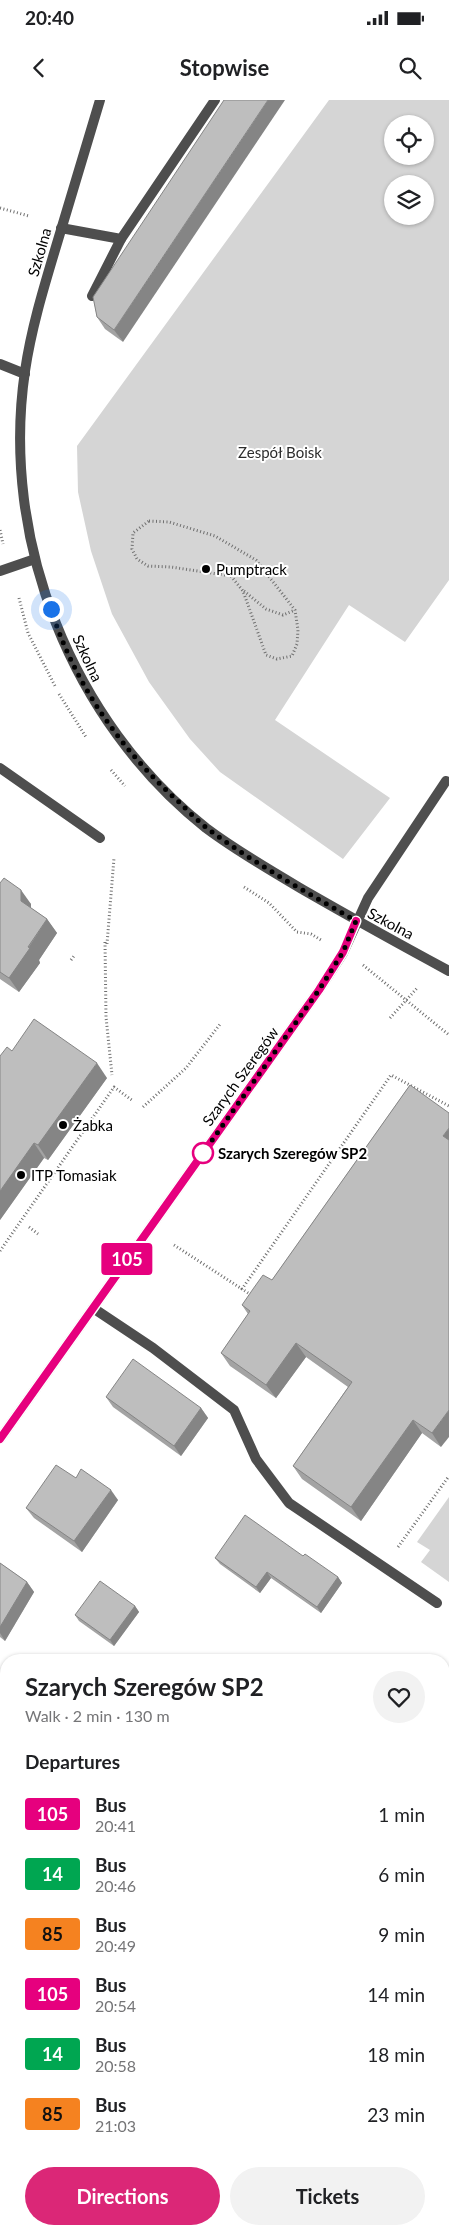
<!DOCTYPE html>
<meta charset="utf-8">
<style>
body{margin:0;font-family:Lato,sans-serif;background:#f2f2f2;color:#202124;height:100vh;display:flex;flex-direction:column;font-size:19px;white-space:nowrap}
*{box-sizing:border-box;margin:0}
p{font-size:16px;color:#757577}
.icon{flex:none;width:28px;height:28px;fill:none;stroke:currentColor;stroke-width:2;stroke-linecap:round;stroke-linejoin:round}
.map{position:relative;flex:1;overflow:hidden}
.drawer{position:absolute;left:0px;top:1554px;width:450px;height:581px;display:flex;flex-direction:column;background:#fff;border-radius:20px 20px 0 0;box-shadow:0 1px 4px #0004}
.drawer>*{flex:none}
.badge{padding:0 10px;border-radius:4px;font-size:18px;line-height:32px}
.controls{position:absolute;left:384px;top:15px;display:grid;gap:10px}
.controls a{display:grid;place-items:center;width:50px;height:50px;border-radius:50%;background:#fff;box-shadow:0 1px 4px #0004;font-size:25px}
.you{position:absolute;width:25px;height:25px;margin:-12px;border:4px solid #fff;border-radius:50%;background:#1a73e8;box-shadow:0 0 0 8px #1a73e833}
.map>.badge{position:absolute;translate:-50% -50%;box-shadow:0 0 0 2px #fff}
h2{padding:0 25px;font-size:19px;line-height:45px}
.round{display:grid;place-items:center;flex:none;width:52px;height:52px;border-radius:26px;background:#f2f2f2}
.head{display:flex;align-items:center;justify-content:space-between;height:85px;padding:0 25px}
h1{font-size:24px;font-weight:700;line-height:38px}
.action{display:flex;gap:10px;margin-top:auto;padding:10px 25px}
.action a{flex:1;height:58px;border-radius:30px;background:#db2777;color:#fff;font-size:20px;font-weight:700;line-height:58px;text-align:center}
.action a+a{background:#f2f2f2;color:#202124}
ul{padding:0;list-style:none}
li{display:flex;align-items:center;gap:15px;height:60px;padding:0 25px}
li div{flex:1}
li b{display:block;font-size:19px}
li em{font-style:normal}
li .badge{min-width:55px;font-weight:700;text-align:center}
.status{display:flex;justify-content:space-between;align-items:center;height:35px;padding:0 25px;background:#fff;direction:ltr}
.status svg{height:14px;fill:currentColor}
header{display:flex;justify-content:space-between;align-items:center;height:65px;padding:0 25px;background:#fff;font-size:22px;font-weight:700}
.map>svg:first-child{display:block}
.green{fill:#d5d5d5;fill-rule:evenodd}
.lines{fill:none;stroke-linecap:round;stroke-linejoin:round}
.path{stroke:#707070;stroke-width:3;stroke-dasharray:1 2.5;stroke-linecap:butt}
.service{stroke:#4e4e4e;stroke-width:10}
.minor{stroke:#4e4e4e;stroke-width:10}
.tertiary{stroke:#4e4e4e;stroke-width:10}
.wall{fill:#a3a3a3}
.shaded-wall{fill:#858585}
.building{fill:#bebebe;stroke:#858585}
.line-casing{stroke:#fff;stroke-width:11}
.line{stroke:#e6007e;stroke-width:8}
.walk{stroke:#000;stroke-width:5;stroke-dasharray:0 9}
.poi-dot{fill:#000;stroke:#fff;stroke-width:2}
.stop-dot{fill:#fff;stroke:#e6007e;stroke-width:2.5}
.labels{text-anchor:middle;dominant-baseline:central;stroke-width:4;stroke-linejoin:round;paint-order:stroke}
.street-label{font-size:15px;fill:#000;stroke:#fff}
.park-label{font-size:15px;fill:#2c2c2c;stroke:#fff}
.poi-label{font-size:15px;fill:#000;stroke:#fff;text-anchor:start}
.stop-label{font-size:15px;font-weight:bold;fill:#000;stroke:#fff;text-anchor:start}
</style>
<div class="status"><b>20:40</b><svg viewBox="0 0 49 12"><path d="M0 12V9h3v3zM5 12V6h3v6zM10 12V3h3v9zM15 12V0h3v12zM26 1h20v11H26zM47 4h2v5h-2z"/></svg></div>
<header><svg class="icon" aria-label="back" viewBox="0 0 24 24"><path d="M15 5l-7 7 7 7"/></svg>Stopwise<svg class="icon" aria-label="search" viewBox="0 0 24 24"><circle cx="10" cy="10" r="6"/><path d="M15 15l6 6"/></svg></header>
<div class="map">
<svg width="449" height="2134" viewBox="0 0 449 2134">
<rect width="100%" height="100%" fill="#fff"/>
<!-- green -->
<g class="green">
<path d="M329 0H449V480L405 542 349 505 275 620 390 698 343 759 220 672 190 639 149 582 112 514 91 451 78 392 77 346ZM392 24H425V56H392ZM392 84H425V116H392Z"/>
<path d="M449 1397V1482L421 1462 430 1450 417 1442Z"/>
</g>
<g class="lines">
<!-- path -->
<g class="path">
<path d="M0 108 29 116"/>
<path d="M149 421 169 422 215 436 256 460 295 510 298 530 297 544 292 556 277 559 266 555 243 491 231 476 171 467 148 466 137 459 132 449 133 433Z"/>
<path d="M0 430 3 444"/>
<path d="M244 491 266 509 283 515 295 510"/>
<path d="M19 498 28 533 56 588"/>
<path d="M59 594 86 637"/>
<path d="M111 670 125 686"/>
<path d="M244 787 269 803 297 832 311 834 321 840"/>
<path d="M105 842 106 917 112 975"/>
<path d="M107 844 114 758"/>
<path d="M71 860 74 856"/>
<path d="M363 865 449 935"/>
<path d="M390 918 418 887"/>
<path d="M143 1007 186 968 221 923"/>
<path d="M29 1127 38 1134"/>
<path d="M174 1145 242 1189"/>
<path d="M0 1151 114 987 133 1001"/>
<path d="M251 1195 242 1189 391 975 449 1006"/>
<path d="M398 1447 449 1376"/>
<path d="M432 2129 448 2134"/>
<path d="M202 2134 204 2129"/>
</g>
<!-- service -->
<g class="service">
<path d="M61 128 121 139 215 0"/>
<path d="M92 196 121 139"/>
<path d="M0 264 25 274"/>
<path d="M0 471 35 459"/>
<path d="M0 668 100 738"/>
<path d="M93 1208 153 1248 234 1310 256 1359 289 1403 437 1503"/>
<path d="M261 1560H275"/>
<path d="M0 1600 6 1604"/>
<path d="M444 1648 449 1651"/>
<path d="M0 1881 6 1869"/>
<path d="M444 1907 449 1909"/>
</g>
<!-- minor -->
<path class="minor" d="M0 1339 319 890 343 853 368 798 446 681"/>
<!-- tertiary -->
<g class="tertiary">
<path d="M100 0C85 50 70 100 55 150 43 190 31 230 25 271 0 440 72 622 206 728 238 752 273 772 307 792 354 819 401 845 449 871"/>
<path d="M0 2122 6 2124"/>
<path d="M17 2129 29 2134"/>
</g>
</g>
<!-- wall -->
<g class="wall">
<path d="M93 197 123 242 105 229 97 217Z"/>
<path d="M0 783 31 804V808L47 819 57 833 39 860 40 863 19 892 0 879Z"/>
<path d="M12 951 107 978 48 1060 44 1058 0 1120Z"/>
<path d="M410 985 441 1347 422 1333 361 1421 302 1379 293 1366 348 1287 306 1257 276 1298 230 1266 221 1253 248 1214 242 1205 272 1180Z"/>
<path d="M106 1297 201 1308 208 1318 181 1356 113 1307Z"/>
<path d="M76 1378 118 1400 82 1452 34 1418 26 1408Z"/>
<path d="M303 1456 338 1477 342 1483 321 1513 271 1478 260 1493 220 1464 215 1458Z"/>
<path d="M0 1463 27 1482 34 1492 5 1541 0 1537Z"/>
<path d="M135 1506 139 1512 114 1546 79 1521 75 1515Z"/>
<path d="M444 1689 449 1693V1757L444 1753Z"/>
<path d="M6 1959V2049L0 2047V1970Z"/>
<path d="M444 2007 449 2009V2055L444 2053Z"/>
<path d="M219 2129H427L430 2134H235Z"/>
</g>
<!-- shaded-wall -->
<g class="shaded-wall">
<path d="M268 0H285L123 242 114 230Z"/>
<path d="M21 790 31 804V815L21 801Z"/>
<path d="M47 819 57 833 39 860 40 863 19 892 9 878Z"/>
<path d="M97 963 107 978 48 1060 38 1045Z"/>
<path d="M449 1028V1044L443 1036Z"/>
<path d="M34 1043 44 1058 0 1120V1091Z"/>
<path d="M296 1243 306 1257 276 1298 266 1285Z"/>
<path d="M201 1308 208 1318 181 1356 174 1346Z"/>
<path d="M449 1310V1337L441 1347 432 1333Z"/>
<path d="M413 1320 422 1333 361 1421 351 1407Z"/>
<path d="M111 1390 118 1400 82 1452 74 1441Z"/>
<path d="M267 1472 271 1478 260 1493 256 1487Z"/>
<path d="M338 1477 342 1483 321 1513 317 1507Z"/>
<path d="M27 1482 34 1492 5 1541 0 1533V1527Z"/>
<path d="M135 1506 139 1512 114 1546 110 1540Z"/>
<path d="M6 1802V1815L0 1825V1812Z"/>
<path d="M425 2129H427L430 2134H423Z"/>
</g>
<!-- building -->
<g class="building">
<path d="M224 0H268L114 230 97 217 93 197Z"/>
<path d="M4 778 21 790V801L47 819 28 847 30 848 9 878 0 872V783Z"/>
<path d="M34 919 97 963 38 1045 34 1043 0 1091V956L7 947 12 951Z"/>
<path d="M410 985 449 1013V1028L443 1036 449 1040V1310L432 1333 413 1320 351 1407 293 1366 352 1282 296 1243 266 1285 221 1253 250 1211 242 1205 253 1189 263 1175 272 1180Z"/>
<path d="M133 1259 201 1308 174 1346 106 1297Z"/>
<path d="M56 1365 76 1378 81 1369 111 1390 74 1441 26 1408Z"/>
<path d="M245 1415 303 1456 305 1454 338 1477 317 1507 267 1472 256 1487 215 1458Z"/>
<path d="M0 1463 27 1482 0 1527Z"/>
<path d="M100 1481 135 1506 110 1540 75 1515Z"/>
<path d="M444 1689 449 1693V1749L444 1746Z"/>
<path d="M6 1736V1802L0 1812V1746Z"/>
<path d="M5 1958 6 1959V2039L0 2036V1970Z"/>
<path d="M444 2007 449 2009V2045L444 2043Z"/>
<path d="M242 2129H425L423 2134H258Z"/>
</g>
<g class="lines">
<!-- line casing -->
<g class="line-casing">
<path id="line" d="M0 1339 319 890 343 852 356 821"/>
</g>
<!-- line -->
<use href="#line" class="line"/>
<!-- walk -->
<path class="walk" d="M51 509C74 584 122 651 180 703 189 712 198 721 208 729 255 764 306 792 356 821L343 852 319 890 203 1053"/>
</g>
<!-- markers -->
<g class="poi-dot">
<circle cx="206" cy="469" r="5"/>
<circle cx="63" cy="1025" r="5"/>
<circle cx="21" cy="1075" r="5"/>
</g>
<circle class="stop-dot" cx="203" cy="1053" r="10"/>
<g class="labels">
<!-- street labels -->
<g class="street-label">
<text transform="translate(39 152) rotate(-74)">Szkolna</text>
<text transform="translate(88 558) rotate(65)">Szkolna</text>
<text transform="translate(391 823) rotate(28)">Szkolna</text>
<text transform="translate(240 976) rotate(-54)">Szarych Szeregów</text>
</g>
<!-- park labels -->
<g class="park-label">
<text x="280" y="352">Zespół Boisk</text>
</g>
<!-- poi labels -->
<g class="poi-label">
<text x="216" y="469">Pumptrack</text>
<text x="73" y="1025">Żabka</text>
<text x="31" y="1075">ITP Tomasiak</text>
</g>
<!-- stop labels -->
<g class="stop-label">
<text x="218" y="1053">Szarych Szeregów SP2</text>
</g>
</g>
</svg>
<div class="controls">
<a><svg class="icon" aria-label="locate" viewBox="0 0 24 24"><circle cx="12" cy="12" r="6"/><path d="M12 2v4M12 18v4M2 12h4M18 12h4"/></svg></a>
<a><svg class="icon" aria-label="layers" viewBox="0 0 24 24"><path d="M12 4l9 5-9 5-9-5zM3 14l9 5 9-5"/></svg></a>
</div>
<div class="you" style="left:51px;top:509px"></div>
<b class="badge" style="left:127px;top:1159px;background:#e6007e;color:#fff">105</b>
<section class="drawer">
<div class="head"><div><h1>Szarych Szeregów SP2</h1><p>Walk · 2 min · 130 m</p></div><a class="round"><svg class="icon" aria-label="heart" viewBox="0 0 24 24"><path d="M12 20l-8-8c-3-5 5-10 8-4 3-6 11-1 8 4z"/></svg></a></div>
<h2>Departures</h2>
<ul>
<li><span class="badge" style="background:#e6007e;color:#fff">105</span><div><b>Bus</b><p>20:41</p></div><em>1 min</em></li>
<li><span class="badge" style="background:#00a651;color:#fff">14</span><div><b>Bus</b><p>20:46</p></div><em>6 min</em></li>
<li><span class="badge" style="background:#f58220;color:#111">85</span><div><b>Bus</b><p>20:49</p></div><em>9 min</em></li>
<li><span class="badge" style="background:#e6007e;color:#fff">105</span><div><b>Bus</b><p>20:54</p></div><em>14 min</em></li>
<li><span class="badge" style="background:#00a651;color:#fff">14</span><div><b>Bus</b><p>20:58</p></div><em>18 min</em></li>
<li><span class="badge" style="background:#f58220;color:#111">85</span><div><b>Bus</b><p>21:03</p></div><em>23 min</em></li>
</ul>
<div class="action"><a>Directions</a><a>Tickets</a></div>
</section>
</div>
